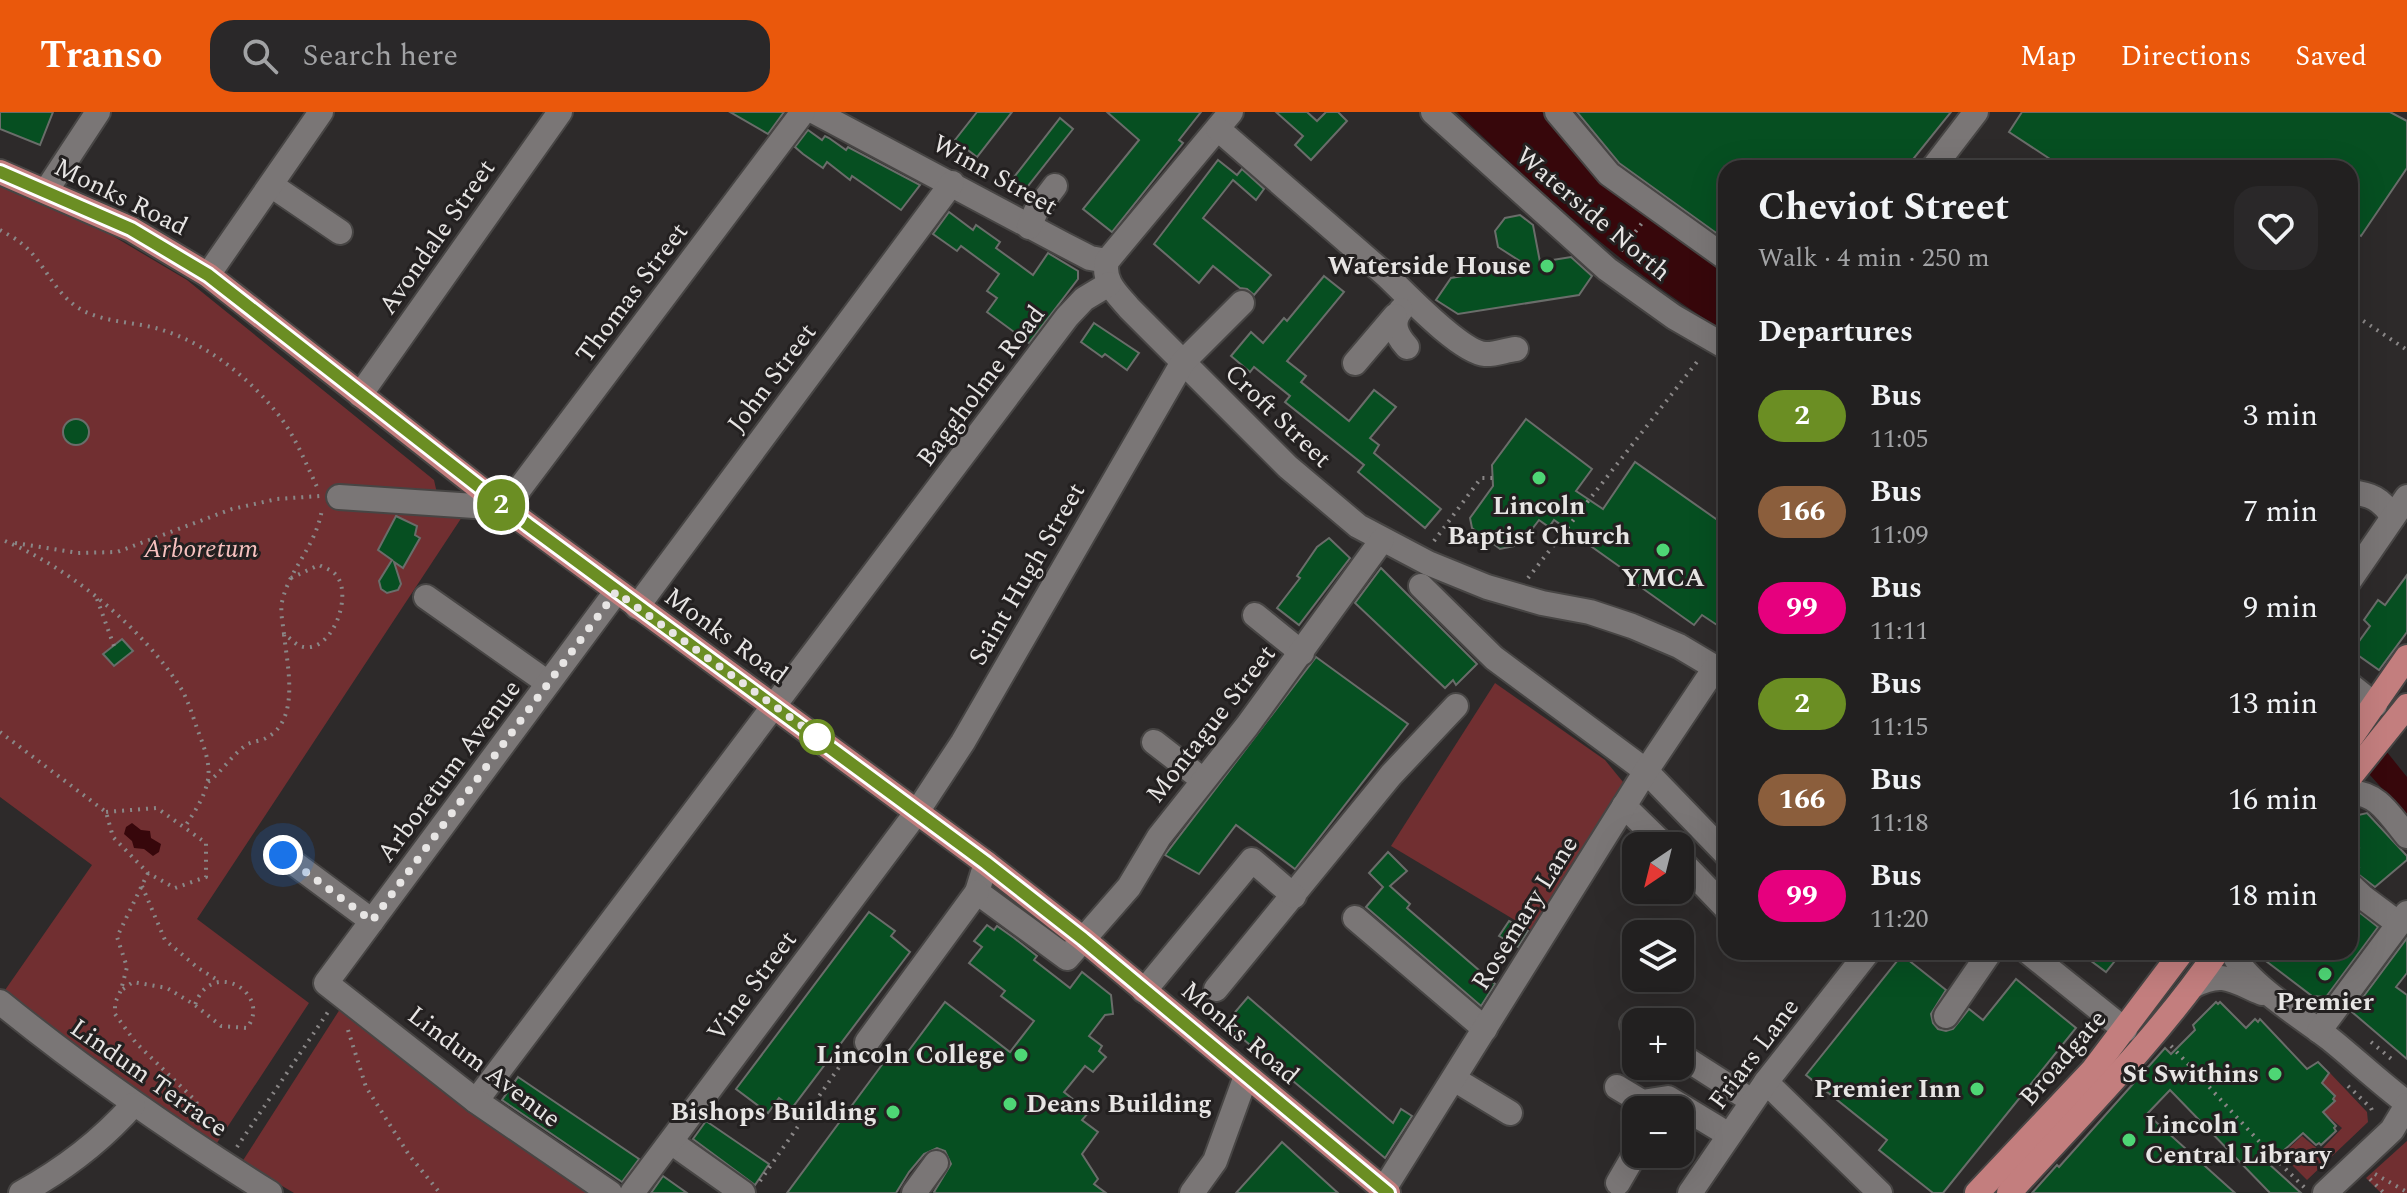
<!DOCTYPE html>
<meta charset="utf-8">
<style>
body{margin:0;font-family:Spectral,serif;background:#2a2829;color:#f1f3f6;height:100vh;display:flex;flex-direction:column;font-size:30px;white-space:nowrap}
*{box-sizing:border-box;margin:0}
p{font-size:26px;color:#a2a3a5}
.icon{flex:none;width:44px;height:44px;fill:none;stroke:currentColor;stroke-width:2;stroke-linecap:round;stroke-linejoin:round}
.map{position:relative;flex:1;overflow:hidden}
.details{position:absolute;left:1718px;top:48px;width:640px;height:800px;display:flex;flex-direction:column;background:#222020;border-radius:24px;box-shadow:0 8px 32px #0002,0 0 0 2px #3f3e3e}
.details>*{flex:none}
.badge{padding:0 16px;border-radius:26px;font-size:28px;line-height:52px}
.needle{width:52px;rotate:215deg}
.fabs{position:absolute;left:1622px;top:720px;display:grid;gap:16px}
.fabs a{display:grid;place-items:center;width:72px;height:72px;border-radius:16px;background:#222020;box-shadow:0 8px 32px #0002,0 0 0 2px #3f3e3e;font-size:40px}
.you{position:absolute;width:40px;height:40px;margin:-20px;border:6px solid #fff;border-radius:50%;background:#1a73e8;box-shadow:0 0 0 12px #1a73e833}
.map>.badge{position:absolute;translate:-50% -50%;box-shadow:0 0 0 4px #fff}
h2{padding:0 40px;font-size:30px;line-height:72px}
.round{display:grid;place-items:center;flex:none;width:84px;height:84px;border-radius:24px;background:#2a2829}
.overview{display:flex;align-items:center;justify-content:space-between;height:136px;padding:0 40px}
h1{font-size:38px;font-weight:700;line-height:60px}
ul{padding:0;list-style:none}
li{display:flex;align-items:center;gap:24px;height:96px;padding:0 40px}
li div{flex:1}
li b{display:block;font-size:30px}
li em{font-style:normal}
li .badge{min-width:88px;font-weight:700;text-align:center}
header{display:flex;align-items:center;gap:48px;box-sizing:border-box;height:112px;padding:0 40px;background:#ea580c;color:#fff}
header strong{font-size:38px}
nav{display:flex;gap:44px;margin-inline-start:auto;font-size:28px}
.search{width:560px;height:72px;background:#2a2829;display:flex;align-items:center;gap:20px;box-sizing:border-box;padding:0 28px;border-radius:24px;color:#a2a3a5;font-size:30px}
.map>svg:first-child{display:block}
.green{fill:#712f31}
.water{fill:#37070b}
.building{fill:#064f21;stroke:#6a6d6a;stroke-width:2}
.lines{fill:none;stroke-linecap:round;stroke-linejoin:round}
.minor-casing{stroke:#474544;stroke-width:28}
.major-casing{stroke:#474544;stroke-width:28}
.path{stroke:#8a8787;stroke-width:4;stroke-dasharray:2 6;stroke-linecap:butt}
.minor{stroke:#7a7676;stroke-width:24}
.major{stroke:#c37e7e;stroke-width:24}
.line-casing{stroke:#fff;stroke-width:18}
.line{stroke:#6b8e23;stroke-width:12}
.walk{stroke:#e7e5e4;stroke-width:8;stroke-dasharray:0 14.4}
.poi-dot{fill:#4ed675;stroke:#232020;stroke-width:3}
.stop-dot{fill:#fff;stroke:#6b8e23;stroke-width:4}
.labels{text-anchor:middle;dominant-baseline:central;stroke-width:6;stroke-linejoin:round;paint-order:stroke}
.street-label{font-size:26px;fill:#e7e5e4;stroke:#232020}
.poi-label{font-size:26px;font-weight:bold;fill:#e7e5e4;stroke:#232020;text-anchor:end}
.park-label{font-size:26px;font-style:italic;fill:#f7c1bf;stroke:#232020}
</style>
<header>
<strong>Transo</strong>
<div class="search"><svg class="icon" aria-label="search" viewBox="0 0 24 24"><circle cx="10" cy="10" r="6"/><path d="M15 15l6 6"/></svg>Search here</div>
<nav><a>Map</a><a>Directions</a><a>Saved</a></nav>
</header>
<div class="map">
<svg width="2407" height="1081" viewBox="0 0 2407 1081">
<rect width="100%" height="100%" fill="#2d2a2a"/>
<!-- green -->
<g class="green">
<path d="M0 66 91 111 187 168 434 368 441 399 462 405 197 807 309 891 213 1037 3 881 92 753 0 685Z"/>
<path d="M1495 571 1605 648 1623 670 1621 683 1533 819 1391 734Z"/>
<path d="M342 894 603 1081H294L242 1050Z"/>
<path d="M2330 961 2367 1000 2368 1010 2307 1068 2264 1025 2270 1019 2288 1037 2302 1024 2320 1039 2342 1016 2321 998 2335 985 2330 984 2321 970Z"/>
<path d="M2407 1029V1081H2381L2366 1066Z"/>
</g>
<!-- water -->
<g class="water">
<path d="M1457 0H1542L1588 54 1726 154V220C1626 159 1541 81 1457 0Z"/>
<path d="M2350 594 2407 665V704L2350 641Z"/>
<path d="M132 711 141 718 150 719 151 726 161 732 159 740 153 744 144 737 134 736 132 729 124 722 126 715Z"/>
</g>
<!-- building -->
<g class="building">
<path d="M0 0H53L40 33 0 17Z"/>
<path d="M730 0H784L768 22Z"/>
<path d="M977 0H1012L977 45 955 28Z"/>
<path d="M1107 0H1201L1179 28 1183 31 1112 120 1083 97 1139 28Z"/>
<path d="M1276 0H1307L1317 9 1326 0H1338L1347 9 1311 48 1295 33 1303 24Z"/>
<path d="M1577 0H1951L1906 56H1726V128L1619 51Z"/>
<path d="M2022 0H2390L2407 9V56L2361 124 2350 117V56H2044L2050 47 2009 20Z"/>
<path d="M1060 6 1073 17 1024 79 1011 69Z"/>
<path d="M808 18 822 28 825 24 829 26 846 38 848 35 920 73 901 98 852 64 850 68 827 50 823 56 803 42 795 35Z"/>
<path d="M1218 48 1237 63 1242 57 1264 77 1256 88 1233 68 1203 106 1271 163 1254 183 1247 177 1240 176 1213 154 1199 171 1154 132Z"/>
<path d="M949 100 973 118 976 113 1000 130 996 136 1033 163 1048 141 1078 159V167L1029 231 987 200 997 186 987 179 999 162 961 134 957 139 933 122Z"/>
<path d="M1520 103 1533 113 1540 150 1571 145 1592 164 1579 183 1458 202 1436 188 1451 166 1526 153 1498 135 1495 119 1505 106Z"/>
<path d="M1324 164 1344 180 1287 249 1306 264 1301 270 1349 309 1374 278 1396 295 1370 326 1379 333 1374 341 1441 397 1425 416 1358 360 1364 353 1285 290 1290 284 1254 255 1250 260 1231 244 1251 220 1263 231 1284 206 1287 209Z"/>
<path d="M1094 211 1139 241 1127 258 1105 242 1102 245 1081 230Z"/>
<circle cx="76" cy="320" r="13"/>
<path d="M1526 307 1592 357 1576 379 1603 397 1635 350 1726 414V519L1702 503 1694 513 1628 466 1630 462 1554 408 1549 415 1539 408 1520 433 1517 431 1514 434 1500 437 1472 416 1470 406 1493 374 1492 353Z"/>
<path d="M396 404 417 414 415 423 420 426 403 456 394 450 401 472 398 478 387 481 381 477 379 469 392 448 378 438Z"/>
<path d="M1329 426 1350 446 1299 513 1277 496 1300 466 1297 464 1317 435Z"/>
<path d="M1381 456 1477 552 1456 573 1453 568 1445 576 1355 491Z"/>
<path d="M2407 463V520L2379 558 2352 539 2370 514 2364 508 2378 488 2385 493Z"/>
<path d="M122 527 133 539 114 554 103 542Z"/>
<path d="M1316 545 1408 612 1295 757 1236 713 1199 762 1165 743Z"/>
<path d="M2367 701 2407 744V748L2375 775 2354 759 2359 755 2350 744 2359 736 2350 726 2356 721 2354 704Z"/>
<path d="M1388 740 1407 759 1390 774 1410 792 1407 796 1495 872 1481 894 1366 795 1383 775 1369 761Z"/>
<path d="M2350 793 2378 815 2326 885 2312 884 2254 840H2350Z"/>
<path d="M869 800 895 819 891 824 910 840 792 996 779 986 768 1001 736 977Z"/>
<path d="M1509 809 1528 819 1518 835 1499 824Z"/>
<path d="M987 813 994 818 997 814 1014 826 1037 844 1034 848 1070 876 1082 860 1111 883 1113 902 1105 903 1089 924 1102 934 1099 939 1106 945 1093 960 1085 954 1064 980 1089 1000 1082 1008 1098 1020 1082 1042 1098 1067 1094 1072 1106 1081H936L934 1080 951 1052 945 1039 937 1036 924 1042 909 1060 896 1081H787L887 946 898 953 945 890 1010 940 1034 909 1001 884 1005 879 969 851 982 835 974 829Z"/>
<path d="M2407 826V861L2396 875 2407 883V947L2352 900Z"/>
<path d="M2079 840H2122L2106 860Z"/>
<path d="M1902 843 1946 878 1931 902 1933 911 1938 917 1946 919 1953 917 1969 897 1983 908 2016 867 2076 916 1943 1081H1933L1879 1038 1887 1028 1806 963Z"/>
<path d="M1248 885 1393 1011 1401 997 1412 1004 1385 1046 1225 912Z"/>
<path d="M2216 890 2218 892 2220 890 2246 916 2255 907 2258 910 2260 907 2307 957 2318 950 2329 961 2322 971 2335 984 2333 987 2335 989 2323 1000 2336 1014 2334 1016 2336 1019 2321 1033 2319 1031 2316 1033 2303 1021 2269 1052 2301 1081H2270L2170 978 2147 1002 2235 1081H2032L2057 1053 2059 1055 2165 936 2171 942 2195 918 2193 913Z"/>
<path d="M518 965 639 1047 622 1070 502 988Z"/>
<path d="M706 1009 769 1052 755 1073 693 1027Z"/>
<path d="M1282 1030 1338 1081H1236Z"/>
<path d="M663 1064 687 1081H651Z"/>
</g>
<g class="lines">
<!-- minor casing -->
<g class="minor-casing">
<g id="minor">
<path d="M815 0 1063 132 1090 146 1107 149"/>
<path d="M1231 0 1107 149C1102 169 1117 182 1129 196L1288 355 1358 414 1428 451 1487 475 1542 491 1590 500 1632 514 1679 534 1726 562"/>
<path d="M1433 0 1607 157 1674 205 1726 235"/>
<path d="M1557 0 1609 62 1726 146"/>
<path d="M1218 17 1387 164C1406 182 1460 240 1485 242 1494 243 1506 238 1516 237"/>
<path d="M1933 56 1976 0"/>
<path d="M271 73 340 120"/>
<path d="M46 79 98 0"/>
<path d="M1029 115 1036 99 1055 74"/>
<path d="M208 163 321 0"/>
<path d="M1401 198C1390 211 1397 224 1407 235"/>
<path d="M1355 251 1395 204"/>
<path d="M360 283 560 0"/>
<path d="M2350 380C2371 382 2381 387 2393 405"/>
<path d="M339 385 505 396 803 0"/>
<path d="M2350 468 2407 385"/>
<path d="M1421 474 1494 546 1646 659 1726 742"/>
<path d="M426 485 548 571"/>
<path d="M637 495 952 71"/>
<path d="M1255 503 1302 541"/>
<path d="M2350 573 2375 593"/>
<path d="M1154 630 1203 668"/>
<path d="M2350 681C2377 679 2391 705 2407 724"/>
<path d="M1624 694 1665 734"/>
<path d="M283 743 372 809"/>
<path d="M1680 748 1726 796"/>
<path d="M986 751 977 780 1067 846 1129 775 1159 725 1247 614 1382 428"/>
<path d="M2350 773 2364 786 2399 812"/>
<path d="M1355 806 1485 917"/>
<path d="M2028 840 2125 918"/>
<path d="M2233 840C2243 870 2305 907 2330 927 2356 948 2380 971 2407 991"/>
<path d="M2193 874C2223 858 2233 869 2262 881"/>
<path d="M1216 877 1391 663 1456 594"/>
<path d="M1144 879 1252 748 1294 784"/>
<path d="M0 890C86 960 176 1022 270 1081"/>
<path d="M1946 904 1990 840"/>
<path d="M1632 912 1636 914"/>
<path d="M2319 919 2407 801"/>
<path d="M867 930 977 780"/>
<path d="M1680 943 1752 989"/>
<path d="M1454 967 1510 1001"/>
<path d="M1766 970 1880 1081"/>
<path d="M1617 975 1642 990 1668 986 1729 1023"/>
<path d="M476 989 1067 205 1084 187 1109 172"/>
<path d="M671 1030 743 1081"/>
<path d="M1618 1071 1636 1040"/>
<path d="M1384 1077 1646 659 1715 556"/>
<path d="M21 1081C63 1058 101 1029 133 993"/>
<path d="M610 1081 476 989 326 871 616 480"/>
<path d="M632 1081 917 700 963 630 1183 250 1242 191"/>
<path d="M914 1081 936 1051"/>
<path d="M1192 1081 1215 1049 1246 964"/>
<path d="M1690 1081 1766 970 1868 840"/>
<path d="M2325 1081 2392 1018 2407 993"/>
</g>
</g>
<!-- major casing -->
<g class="major-casing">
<g id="major">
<path d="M0 60 131 117 208 163 505 396 986 751 1083 827 1388 1081"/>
<path d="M2350 627 2407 545"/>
<path d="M2350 665 2407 594"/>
<path d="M1977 1081 2093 958 2182 840"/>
<path d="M2009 1081C2080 1003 2157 927 2217 840"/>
</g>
</g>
<!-- path -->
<g class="path">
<path d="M0 118C7 122 15 126 21 131 44 149 52 178 77 195 101 211 132 209 159 217 206 231 247 264 277 301 295 323 306 352 318 377"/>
<path d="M1621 139 1642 111"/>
<path d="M2350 200 2407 238"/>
<path d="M5 429C70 456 144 517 182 578 189 591 193 605 198 619 204 635 212 654 207 672 203 688 193 702 184 716"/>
<path d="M1434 429 1481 366H1492"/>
<path d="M15 431 78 441 117 440 232 397 277 387 320 384"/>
<path d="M291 466 319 453C325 456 332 458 336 463 354 483 331 545 300 534 295 532 289 525 284 522 283 512 280 500 282 490 289 457 316 435 322 397"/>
<path d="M1528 466 1700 246"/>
<path d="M97 487 114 534"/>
<path d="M0 620 106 700 113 725 148 761 175 776 206 765V731L157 696 106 700"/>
<path d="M208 670C223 659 232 642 248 632 254 629 261 629 266 626 301 608 287 553 284 522"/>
<path d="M2350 718 2354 723"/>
<path d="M148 761 117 825 127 855 121 878 115 891V902L136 931 196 989 203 1010"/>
<path d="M142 774 165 828 198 856 219 869"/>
<path d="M123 877 133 870 167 876 195 893 221 914 247 916C273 881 211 845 195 893"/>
<path d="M348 918 366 975 409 1043 440 1081"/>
<path d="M2371 930 2395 950"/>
<path d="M2171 934C2216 981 2258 1031 2305 1076"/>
<path d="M2348 974 2371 996 2374 1003"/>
<path d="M237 1035 328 900"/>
<path d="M2375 1062 2407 1080"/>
<path d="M2370 1067 2384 1081"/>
<path d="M760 1069 849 941"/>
</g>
<!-- minor -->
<use href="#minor" class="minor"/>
<!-- major -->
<use href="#major" class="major"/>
</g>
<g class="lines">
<!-- line casing -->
<g class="line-casing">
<path id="line" d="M0 60 131 117 208 163 528 413 986 751 1083 827 1388 1081"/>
</g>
<!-- line -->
<use href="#line" class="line"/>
<!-- walk -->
<path class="walk" d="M283 743 372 809 616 480 823 629 817 625"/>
</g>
<!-- markers -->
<g class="poi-dot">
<circle cx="1547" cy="154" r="8"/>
<circle cx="1539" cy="366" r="8"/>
<circle cx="1663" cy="438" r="8"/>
<circle cx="2325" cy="862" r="8"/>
<circle cx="1021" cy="943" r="8"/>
<circle cx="2275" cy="962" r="8"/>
<circle cx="1977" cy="977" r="8"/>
<circle cx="1010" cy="992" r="8"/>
<circle cx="893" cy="1000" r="8"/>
<circle cx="2129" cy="1028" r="8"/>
</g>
<circle class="stop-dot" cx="817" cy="625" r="16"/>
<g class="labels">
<!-- street labels -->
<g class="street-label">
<text transform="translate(995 63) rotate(29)">Winn Street</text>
<text transform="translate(121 85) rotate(26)">Monks Road</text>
<text transform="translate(1593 102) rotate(40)">Waterside North</text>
<text transform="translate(437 125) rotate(-55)">Avondale Street</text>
<text transform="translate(632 181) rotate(-53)">Thomas Street</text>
<text transform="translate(772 266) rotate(-53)">John Street</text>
<text transform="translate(981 274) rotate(-53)">Baggholme Road</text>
<text transform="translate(1278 304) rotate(44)">Croft Street</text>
<text transform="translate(1027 462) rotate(-60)">Saint Hugh Street</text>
<text transform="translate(726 524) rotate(36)">Monks Road</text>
<text transform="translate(1211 612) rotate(-52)">Montague Street</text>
<text transform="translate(449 659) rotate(-53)">Arboretum Avenue</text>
<text transform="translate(1525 801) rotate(-58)">Rosemary Lane</text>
<text transform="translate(752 874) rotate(-53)">Vine Street</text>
<text transform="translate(1240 921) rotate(40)">Monks Road</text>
<text transform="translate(1754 942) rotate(-53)">Friars Lane</text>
<text transform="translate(2063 946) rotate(-49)">Broadgate</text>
<text transform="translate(484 955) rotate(37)">Lindum Avenue</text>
<text transform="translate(149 966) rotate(35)">Lindum Terrace</text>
</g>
<!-- poi labels -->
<g class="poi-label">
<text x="1531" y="154">Waterside House</text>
<text x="1539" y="394" text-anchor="middle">Lincoln<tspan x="1539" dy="30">Baptist Church</tspan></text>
<text x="1663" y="466" text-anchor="middle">YMCA</text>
<text x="2325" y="890" text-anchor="middle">Premier</text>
<text x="1005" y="943">Lincoln College</text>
<text x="2259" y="962">St Swithins</text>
<text x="1961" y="977">Premier Inn</text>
<text x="1026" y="992" text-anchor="start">Deans Building</text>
<text x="877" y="1000">Bishops Building</text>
<text x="2145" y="1013" text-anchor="start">Lincoln<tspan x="2145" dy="30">Central Library</tspan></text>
</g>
<!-- park labels -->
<g class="park-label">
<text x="201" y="437">Arboretum</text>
</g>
</g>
</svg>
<div class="fabs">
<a><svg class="needle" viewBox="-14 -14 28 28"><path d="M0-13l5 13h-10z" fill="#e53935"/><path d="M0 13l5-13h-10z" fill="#a2a3a5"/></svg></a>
<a><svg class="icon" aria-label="layers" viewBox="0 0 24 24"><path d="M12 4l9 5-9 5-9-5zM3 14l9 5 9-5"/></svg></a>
<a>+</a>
<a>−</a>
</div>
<div class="you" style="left:283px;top:743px"></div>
<b class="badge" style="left:501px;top:393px;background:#6b8e23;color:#fff">2</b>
<section class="details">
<div class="overview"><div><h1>Cheviot Street</h1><p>Walk · 4 min · 250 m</p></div><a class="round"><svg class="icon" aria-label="heart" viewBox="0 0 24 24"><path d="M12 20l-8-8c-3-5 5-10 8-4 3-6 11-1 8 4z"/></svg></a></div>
<h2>Departures</h2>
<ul>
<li><span class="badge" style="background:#6b8e23;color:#fff">2</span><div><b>Bus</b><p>11:05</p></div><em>3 min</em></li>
<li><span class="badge" style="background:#8b5e3c;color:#fff">166</span><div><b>Bus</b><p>11:09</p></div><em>7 min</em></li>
<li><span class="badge" style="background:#e6007e;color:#fff">99</span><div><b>Bus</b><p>11:11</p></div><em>9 min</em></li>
<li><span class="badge" style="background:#6b8e23;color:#fff">2</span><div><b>Bus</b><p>11:15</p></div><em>13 min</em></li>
<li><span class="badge" style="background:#8b5e3c;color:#fff">166</span><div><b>Bus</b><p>11:18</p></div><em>16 min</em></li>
<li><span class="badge" style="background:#e6007e;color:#fff">99</span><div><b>Bus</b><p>11:20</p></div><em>18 min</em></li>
</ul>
</section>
</div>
